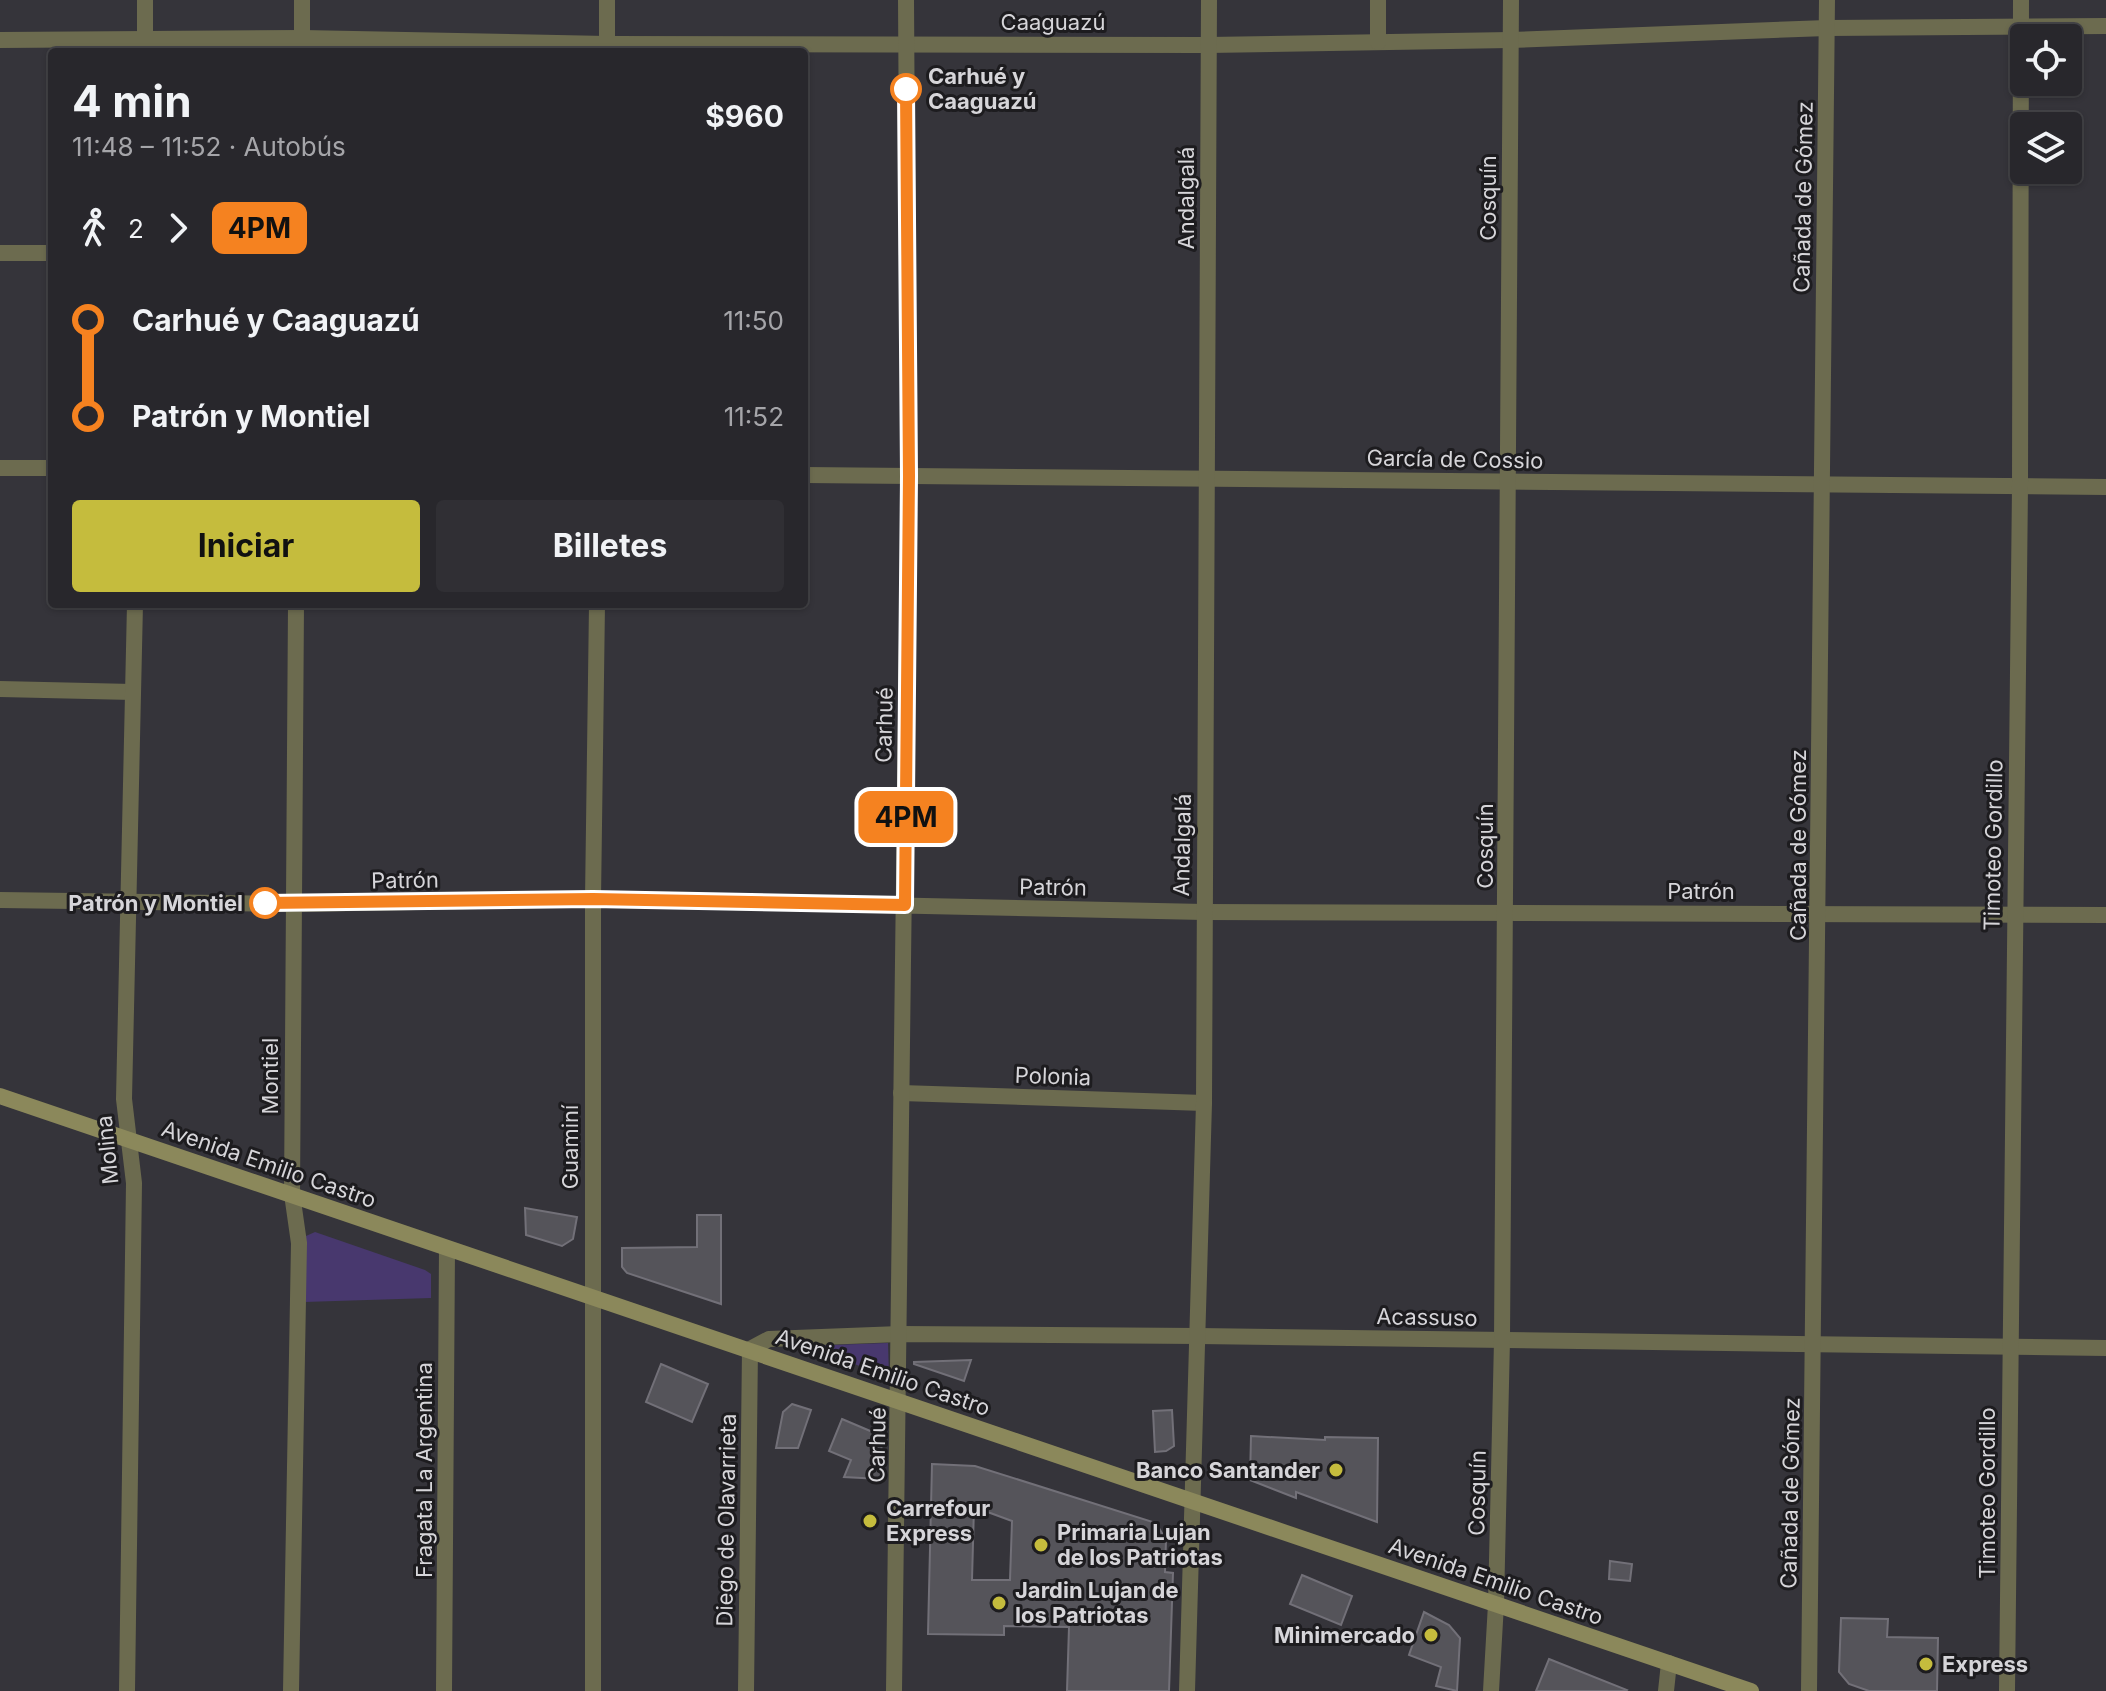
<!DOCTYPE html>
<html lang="es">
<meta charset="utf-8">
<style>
body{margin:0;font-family:Inter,sans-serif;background:#302f34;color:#f1f3f6;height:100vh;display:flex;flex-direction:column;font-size:30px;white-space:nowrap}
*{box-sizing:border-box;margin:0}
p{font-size:26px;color:#a5a5a9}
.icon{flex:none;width:44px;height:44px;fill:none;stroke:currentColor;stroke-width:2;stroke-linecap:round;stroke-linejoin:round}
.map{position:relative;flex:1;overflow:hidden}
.details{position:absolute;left:48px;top:48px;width:760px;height:560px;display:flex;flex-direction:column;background:#28272c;border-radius:8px;box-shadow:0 2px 6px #0004,0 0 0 2px #444448}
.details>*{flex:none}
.badge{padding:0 16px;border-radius:12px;font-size:28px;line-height:52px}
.buttons{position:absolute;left:2010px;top:24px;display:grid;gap:16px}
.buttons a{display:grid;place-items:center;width:72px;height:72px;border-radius:8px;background:#28272c;box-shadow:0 2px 6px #0004,0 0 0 2px #444448;font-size:40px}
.map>.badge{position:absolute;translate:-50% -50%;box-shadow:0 0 0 4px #fff}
.legs{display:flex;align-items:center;gap:12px;height:88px;padding:0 24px;font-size:26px}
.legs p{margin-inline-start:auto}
.overview{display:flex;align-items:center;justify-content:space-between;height:136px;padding:0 24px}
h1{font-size:44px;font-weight:700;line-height:60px}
.button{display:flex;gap:16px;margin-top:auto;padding:16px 24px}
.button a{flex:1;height:92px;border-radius:8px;background:#c5bc3d;color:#111;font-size:32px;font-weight:700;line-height:92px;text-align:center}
.button a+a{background:#302f34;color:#f1f3f6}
ul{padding:0 24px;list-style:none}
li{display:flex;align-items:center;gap:28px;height:96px;font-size:30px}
li i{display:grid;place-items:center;width:12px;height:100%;margin:0 10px;background:currentColor}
li i::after{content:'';width:20px;height:20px;margin:-10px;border:6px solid;border-radius:50%;background:#28272c}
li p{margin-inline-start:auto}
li:first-child i{background:linear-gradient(#0000 50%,currentColor 0)}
li:last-child i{background:linear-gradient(currentColor 50%,#0000 0)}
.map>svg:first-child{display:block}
.green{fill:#48386e}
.building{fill:#55545a;stroke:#727078;stroke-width:2;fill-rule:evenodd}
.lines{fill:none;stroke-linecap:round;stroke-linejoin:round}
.street{stroke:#6c6b4f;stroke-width:16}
.secondary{stroke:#8b885b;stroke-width:16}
.line-1-casing{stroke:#fff;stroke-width:18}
.line-1{stroke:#f58220;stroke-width:12}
.stop-1-dot{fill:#fff;stroke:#f58220;stroke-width:4}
.poi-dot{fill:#c5bc3d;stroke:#1d1c1f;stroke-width:3}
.labels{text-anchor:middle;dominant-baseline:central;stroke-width:6;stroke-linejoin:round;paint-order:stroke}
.street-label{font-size:22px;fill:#d6d5d9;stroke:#1d1c1f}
.stop-label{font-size:22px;font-weight:bold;fill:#d6d5d9;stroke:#1d1c1f;text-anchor:start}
.poi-label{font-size:22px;font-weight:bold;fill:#d6d5d9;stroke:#1d1c1f;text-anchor:start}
</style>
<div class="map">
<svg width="2106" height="1691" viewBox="0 0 2106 1691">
<rect width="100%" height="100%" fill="#35343a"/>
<!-- green -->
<g class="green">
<path d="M315 1232 425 1270 431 1274V1298L304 1302 306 1236Z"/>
<path d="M888 1343 889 1377 806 1346Z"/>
</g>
<!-- building -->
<g class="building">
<path d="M525 1208 577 1217 573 1239 562 1246 526 1235Z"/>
<path d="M697 1215H721V1304L627 1273 622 1267V1248L697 1247Z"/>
<path d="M971 1360 964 1381 914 1364V1362Z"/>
<path d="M661 1364 708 1384 692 1422 646 1402Z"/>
<path d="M792 1404 811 1410 798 1448H776L783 1412Z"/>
<path d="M1172 1410 1174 1446 1166 1451 1155 1452 1153 1411Z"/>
<path d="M842 1419 882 1436 880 1479 844 1477 851 1460 829 1451Z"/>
<path d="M1251 1436 1325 1440V1437L1378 1438 1377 1522 1296 1492V1498L1250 1480Z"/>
<path d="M932 1464 975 1466 1156 1523 1166 1540 1165 1572 1173 1573 1169 1691H1067L1069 1627 1004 1626V1635L928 1634ZM974 1507 1012 1521 1010 1580H972Z"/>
<path d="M1610 1561 1632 1564 1630 1581 1609 1579Z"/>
<path d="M1302 1575 1352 1596 1341 1625 1290 1604Z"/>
<path d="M1424 1612 1449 1625 1460 1638 1457 1691 1436 1686 1441 1667 1409 1655Z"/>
<path d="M1841 1618 1888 1619 1887 1637 1938 1638 1937 1691H1869L1849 1684 1839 1672Z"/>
<path d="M1549 1659 1627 1690 1626 1691H1536Z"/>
</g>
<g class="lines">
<!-- street -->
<g class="street">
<path d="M0 40 302 38 607 44 1208 45 1510 40 1827 28 2106 26"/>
<path d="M1378 42V0"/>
<path d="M145 52V0"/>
<path d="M302 52V0"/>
<path d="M607 52V0"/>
<path d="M0 253H52"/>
<path d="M0 468H52"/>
<path d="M804 475 2106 487"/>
<path d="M0 689 133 692"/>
<path d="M0 900 293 904 593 899 1204 912 2106 915"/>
<path d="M901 1093 1204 1103"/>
<path d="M127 1691 134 1183 124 1099 135 604"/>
<path d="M291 1691 299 1243 292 1194 296 604"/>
<path d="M444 1691 447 1249"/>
<path d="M593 1691V899L597 604"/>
<path d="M746 1691 750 1349 769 1339 900 1334 1199 1336 2106 1348"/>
<path d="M894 1691 909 476 906 0"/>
<path d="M1187 1691 1204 1103 1209 0"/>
<path d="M1491 1691 1496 1604 1502 1340 1511 0"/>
<path d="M1666 1691 1669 1663"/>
<path d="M1809 1691 1827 0"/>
<path d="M2007 1691 2020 486 2021 0"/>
</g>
<!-- secondary -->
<path class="secondary" d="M0 1096 1751 1691"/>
</g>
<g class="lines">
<!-- line-1 casing -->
<g class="line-1-casing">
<path id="line-1" d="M265 903 593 899 905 905 909 476 906 89"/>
</g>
<!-- line-1 -->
<use href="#line-1" class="line-1"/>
</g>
<!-- markers -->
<g class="stop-1-dot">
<circle cx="906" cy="89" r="14"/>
<circle cx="265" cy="903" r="14"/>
</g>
<g class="poi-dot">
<circle cx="1336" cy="1470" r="8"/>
<circle cx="870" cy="1521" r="8"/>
<circle cx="1041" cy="1545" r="8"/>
<circle cx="999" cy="1603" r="8"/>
<circle cx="1431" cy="1635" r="8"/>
<circle cx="1926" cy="1664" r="8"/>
</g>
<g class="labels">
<!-- street labels -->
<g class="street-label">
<text x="1053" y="22">Caaguazú</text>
<text transform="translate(1803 197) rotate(-89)">Cañada de Gómez</text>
<text transform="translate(1186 198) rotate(-90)">Andalgalá</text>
<text transform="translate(1488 198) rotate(-90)">Cosquín</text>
<text transform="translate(1455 459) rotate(1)">García de Cossio</text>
<text transform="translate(884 725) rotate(-89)">Carhué</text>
<text transform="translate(1182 845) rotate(-89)">Andalgalá</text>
<text transform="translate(1798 845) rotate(-90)">Cañada de Gómez</text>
<text transform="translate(1993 845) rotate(-89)">Timoteo Gordillo</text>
<text transform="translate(1485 846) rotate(-90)">Cosquín</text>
<text transform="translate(405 880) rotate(-1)">Patrón</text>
<text transform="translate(1053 887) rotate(1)">Patrón</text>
<text x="1701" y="891">Patrón</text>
<text transform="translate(270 1076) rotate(-90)">Montiel</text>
<text transform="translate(1053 1076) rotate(2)">Polonia</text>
<text transform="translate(570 1147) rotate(-90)">Guaminí</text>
<text transform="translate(107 1150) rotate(-96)">Molina</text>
<text transform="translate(269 1164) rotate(19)">Avenida Emilio Castro</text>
<text transform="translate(1427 1317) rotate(1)">Acassuso</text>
<text transform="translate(883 1372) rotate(19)">Avenida Emilio Castro</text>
<text transform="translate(877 1445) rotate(-89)">Carhué</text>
<text transform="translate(424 1470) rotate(-90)">Fragata La Argentina</text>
<text transform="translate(1477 1493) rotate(-89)">Cosquín</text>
<text transform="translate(1790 1493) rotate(-89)">Cañada de Gómez</text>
<text transform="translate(1987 1493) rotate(-90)">Timoteo Gordillo</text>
<text transform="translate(726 1520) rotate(-89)">Diego de Olavarrieta</text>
<text transform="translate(1496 1581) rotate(19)">Avenida Emilio Castro</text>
</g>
<!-- stop labels -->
<g class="stop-label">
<text x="928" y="76">Carhué y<tspan x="928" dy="25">Caaguazú</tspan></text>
<text x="243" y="903" text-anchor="end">Patrón y Montiel</text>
</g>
<!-- poi labels -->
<g class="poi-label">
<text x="1320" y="1470" text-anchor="end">Banco Santander</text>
<text x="886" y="1508">Carrefour<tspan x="886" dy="25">Express</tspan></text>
<text x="1057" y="1532">Primaria Lujan<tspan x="1057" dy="25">de los Patriotas</tspan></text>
<text x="1015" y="1590">Jardin Lujan de<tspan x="1015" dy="25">los Patriotas</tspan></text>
<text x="1415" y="1635" text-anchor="end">Minimercado</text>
<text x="1942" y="1664">Express</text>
</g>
</g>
</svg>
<div class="buttons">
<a><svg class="icon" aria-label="locate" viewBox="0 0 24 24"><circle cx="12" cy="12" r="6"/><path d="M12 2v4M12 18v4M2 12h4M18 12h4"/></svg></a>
<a><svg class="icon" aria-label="layers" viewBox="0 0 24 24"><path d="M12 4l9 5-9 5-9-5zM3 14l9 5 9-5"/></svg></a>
</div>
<b class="badge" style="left:906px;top:817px;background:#f58220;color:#111">4PM</b>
<section class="details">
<div class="overview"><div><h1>4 min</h1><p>11:48 – 11:52 · Autobús</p></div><b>$960</b></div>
<div class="legs"><svg class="icon" aria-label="walk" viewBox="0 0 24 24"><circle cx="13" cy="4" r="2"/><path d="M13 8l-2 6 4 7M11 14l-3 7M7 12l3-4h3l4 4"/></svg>2<svg class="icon" aria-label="forward" viewBox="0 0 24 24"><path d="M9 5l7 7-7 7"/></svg><b class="badge" style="background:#f58220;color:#111">4PM</b></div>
<ul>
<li><i style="color:#f58220"></i><b>Carhué y Caaguazú</b><p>11:50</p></li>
<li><i style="color:#f58220"></i><b>Patrón y Montiel</b><p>11:52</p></li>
</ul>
<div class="button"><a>Iniciar</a><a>Billetes</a></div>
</section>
</div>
